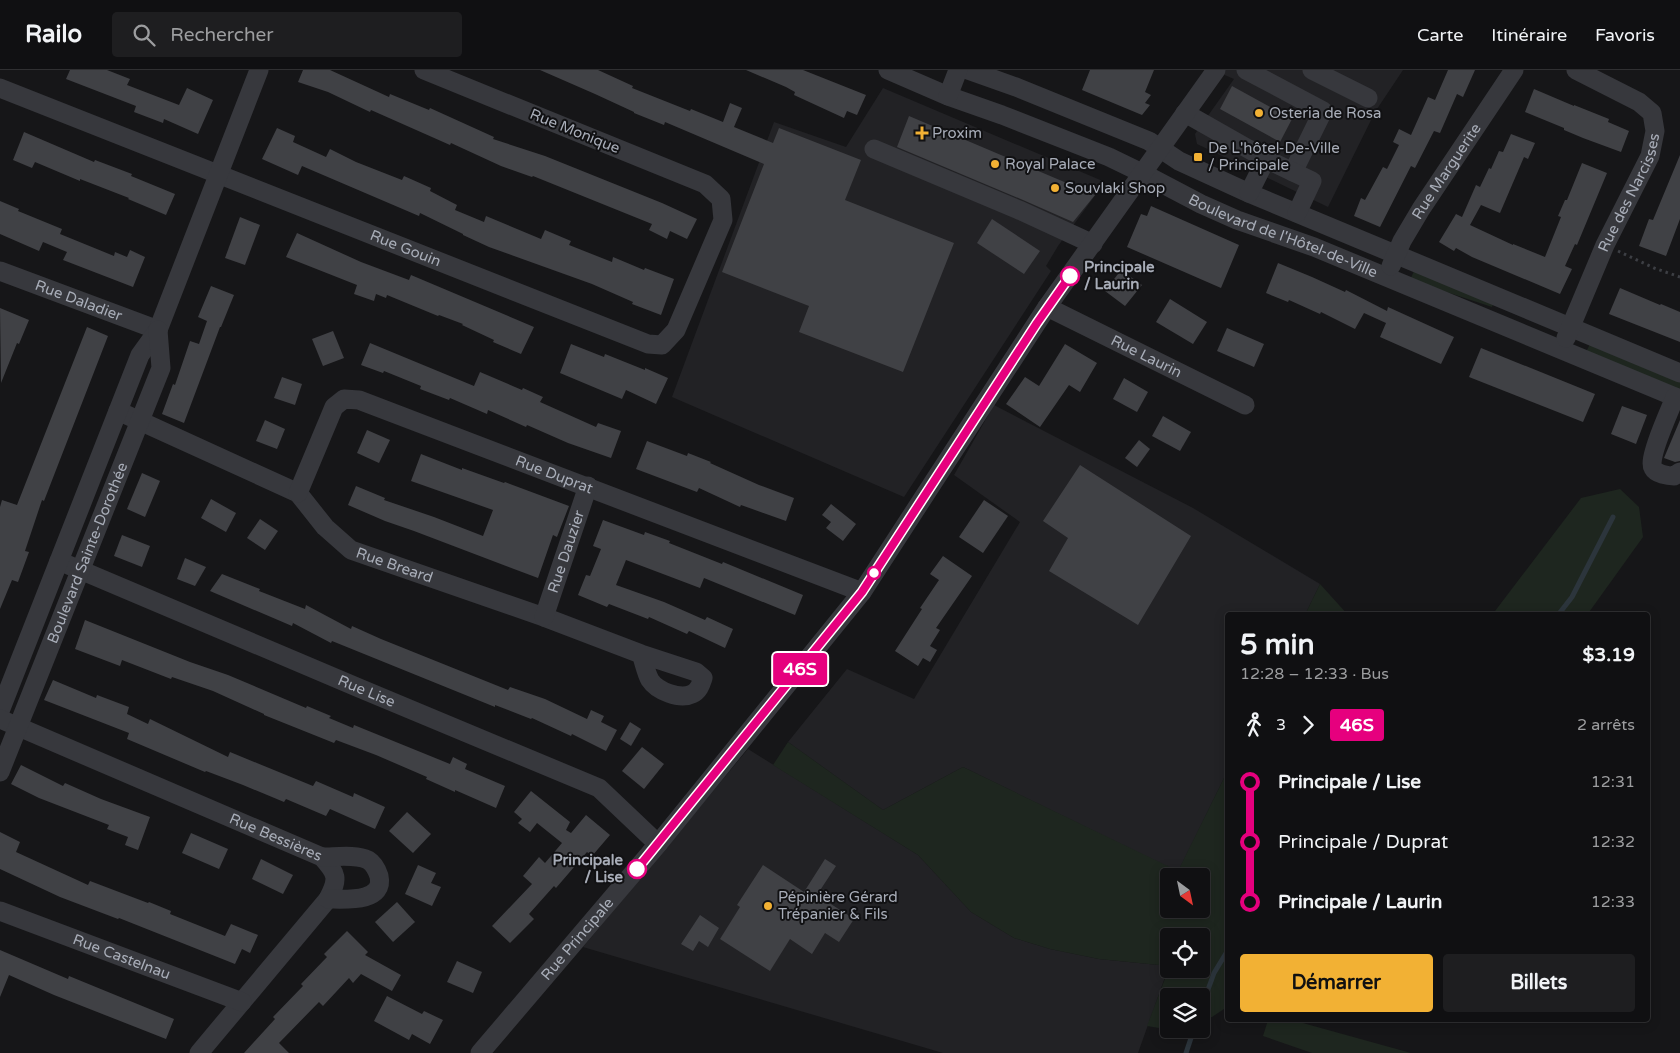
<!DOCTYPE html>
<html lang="fr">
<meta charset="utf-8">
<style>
body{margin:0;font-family:"Varela Round",sans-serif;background:#1e1e20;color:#f1f3f6;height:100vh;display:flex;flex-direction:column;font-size:19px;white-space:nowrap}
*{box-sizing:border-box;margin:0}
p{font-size:16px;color:#9c9d9f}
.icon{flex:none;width:28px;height:28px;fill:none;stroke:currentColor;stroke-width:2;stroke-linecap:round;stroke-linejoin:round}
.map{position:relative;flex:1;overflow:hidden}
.sheet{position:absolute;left:1225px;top:542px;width:425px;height:410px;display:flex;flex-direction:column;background:#101012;border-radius:5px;box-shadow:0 2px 12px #0003,0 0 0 1px #303032}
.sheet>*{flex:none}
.badge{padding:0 10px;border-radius:4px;font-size:18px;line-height:32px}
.needle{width:32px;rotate:147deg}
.buttons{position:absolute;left:1160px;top:798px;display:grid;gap:10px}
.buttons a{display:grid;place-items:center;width:50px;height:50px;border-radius:5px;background:#101012;box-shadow:0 2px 12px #0003,0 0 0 1px #303032;font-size:25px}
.map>.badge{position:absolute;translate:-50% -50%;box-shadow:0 0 0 2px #fff}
.legs{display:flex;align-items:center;gap:8px;height:55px;padding:0 15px;font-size:16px}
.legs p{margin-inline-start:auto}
.headline{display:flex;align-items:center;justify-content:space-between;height:85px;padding:0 15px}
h1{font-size:28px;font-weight:700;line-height:38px}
.cta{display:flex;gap:10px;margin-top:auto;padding:10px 15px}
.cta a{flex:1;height:58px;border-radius:5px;background:#f2b134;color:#111;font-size:20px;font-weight:700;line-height:58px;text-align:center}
.cta a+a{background:#1e1e20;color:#f1f3f6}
ul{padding:0 15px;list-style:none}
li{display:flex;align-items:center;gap:18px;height:60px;font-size:19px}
li i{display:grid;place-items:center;width:8px;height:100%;margin:0 6px;background:currentColor}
li i::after{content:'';width:12px;height:12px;margin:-6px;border:4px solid;border-radius:50%;background:#101012}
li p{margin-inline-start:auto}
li:first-child i{background:linear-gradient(#0000 50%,currentColor 0)}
li:last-child i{background:linear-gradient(currentColor 50%,#0000 0)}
header{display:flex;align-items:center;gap:30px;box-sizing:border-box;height:70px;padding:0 25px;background:#101012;border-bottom:1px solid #303032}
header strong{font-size:24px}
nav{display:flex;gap:28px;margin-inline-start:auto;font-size:18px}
.search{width:350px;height:45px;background:#1e1e20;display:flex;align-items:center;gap:12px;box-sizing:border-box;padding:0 18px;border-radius:5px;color:#9c9d9f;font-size:19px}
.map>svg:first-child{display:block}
.built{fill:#222225}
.green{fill:#1e261f;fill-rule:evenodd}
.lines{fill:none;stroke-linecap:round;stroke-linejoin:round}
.stream{stroke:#2c353c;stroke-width:5}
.building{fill:#404145}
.path{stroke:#3d3f44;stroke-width:3;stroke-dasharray:2.5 4;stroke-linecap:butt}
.minor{stroke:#37383d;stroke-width:19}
.line-1-casing{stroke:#fff;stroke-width:11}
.line-1{stroke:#e6007e;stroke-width:8}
.poi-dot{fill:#f2b134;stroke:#111113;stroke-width:2}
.stop-1-dot{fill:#fff;stroke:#e6007e;stroke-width:2.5}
.labels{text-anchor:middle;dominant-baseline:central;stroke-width:4;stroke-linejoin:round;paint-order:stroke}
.poi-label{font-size:15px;fill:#a8adb8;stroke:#111113;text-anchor:start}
.street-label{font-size:15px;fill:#a8adb8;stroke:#111113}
.stop-label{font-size:15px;font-weight:bold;fill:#a8adb8;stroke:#111113;text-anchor:start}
</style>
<header>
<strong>Railo</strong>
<div class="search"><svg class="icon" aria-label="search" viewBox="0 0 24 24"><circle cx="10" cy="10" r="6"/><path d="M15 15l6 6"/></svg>Rechercher</div>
<nav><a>Carte</a><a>Itinéraire</a><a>Favoris</a></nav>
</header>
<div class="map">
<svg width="1680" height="983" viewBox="0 0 1680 983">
<rect width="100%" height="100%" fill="#161618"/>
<!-- built -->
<g class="built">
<path d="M1213 0H1403L1375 42 1328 137 1197 74 1195 64 1234 9Z"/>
<path d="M883 18 1105 112 1058 176 1046 196 1051 201 904 427 672 327 774 52 846 77Z"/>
<path d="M994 335 1193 438 1320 514 1305 545H1228L1227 702 1178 802 963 697 883 740 788 672 847 599 914 629 1020 452 954 405Z"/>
<path d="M748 679 918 785 971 842 1014 868 1050 879 1099 889 1169 896 1138 983H943L583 877Z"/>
</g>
<!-- green -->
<g class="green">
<path d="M1414 201 1493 234 1492 237 1410 210Z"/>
<path d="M1590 274 1680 311V321L1586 282Z"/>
<path d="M1620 419 1639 437 1643 467 1587 545H1492L1581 428Z"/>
<path d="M1320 514 1348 545H1305Z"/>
<path d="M788 672 883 740 963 697 1178 801 1227 702V937L1212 947 1201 950V926H1169V958L1165 959 1147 956 1169 898 1201 899V866H1169V896L1099 889 1050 879 1014 868 971 842 918 785 773 695ZM1169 806H1201V839H1169Z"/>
<path d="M1268 950H1292L1411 983H1312L1263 966Z"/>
</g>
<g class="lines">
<!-- stream -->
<g class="stream">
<path d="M1558 545 1572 527 1613 447"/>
<path d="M1201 939 1214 903 1228 880"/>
<path d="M1186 983 1194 959"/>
</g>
</g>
<!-- building -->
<g class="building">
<path d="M70 0H107L130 9 127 15 179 35 187 18 213 30 198 64 164 49 163 53 134 42 136 36 66 9Z"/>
<path d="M303 0H330L389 27 390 24 429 40 430 38 494 67 493 69 545 86 662 133 697 149 687 169 670 161 667 169 649 160 652 154 533 106 532 107 501 96 451 73 450 75 371 40 370 42 328 22 298 12Z"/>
<path d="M540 0H598L633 16 632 18 690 41 691 39 723 52 730 33 742 38 734 57 773 73 779 58 861 90 845 130 954 173 903 302 799 262 809 236 722 202 764 94 665 52 664 55 634 43V42L595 24Z"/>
<path d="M746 0H803L866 25 857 45 847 41 844 48 794 25 795 22 786 17Z"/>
<path d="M1090 0H1154L1145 22 1151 25 1145 33 1150 35 1142 45 1082 20Z"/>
<path d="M1448 0H1475L1463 27 1457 24 1440 63 1434 61 1415 98 1411 96 1380 157 1354 146 1361 128 1365 130 1383 97 1387 99 1399 75 1393 72 1399 59 1411 65 1428 27 1435 30Z"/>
<path d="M1232 16 1292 49 1280 72 1220 39Z"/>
<path d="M1534 19 1574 36V35L1609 49 1608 52 1629 61 1621 82 1583 68 1564 60V58L1525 42Z"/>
<path d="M909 46 1095 125 1073 152 1023 130 897 77Z"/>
<path d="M277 58 295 66 293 72 326 87 330 79 356 92 402 110 404 106 431 118 430 121 457 135 455 140 484 152 486 146 541 169 545 160 571 171 569 175 612 192 613 187 644 200 645 198 674 209 661 245 632 234 633 232 592 214 489 177 463 165V164L420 143 419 146 302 96 298 105 262 89Z"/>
<path d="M24 62 94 92 95 90 132 104 131 106 175 124 166 145 128 129 129 128 80 109V111L35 92 32 98 13 90Z"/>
<path d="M1511 64 1535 73 1528 89 1524 87 1500 143 1481 135 1470 155 1513 175V174L1545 187 1561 147 1558 146 1565 130H1567L1582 93 1607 103 1577 175 1575 174 1565 196 1572 199 1560 224 1472 187 1456 178 1454 181 1439 172 1456 144 1462 147 1476 115 1480 117 1489 98 1491 99 1499 81 1503 82Z"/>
<path d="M1680 85V149L1666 186 1639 176 1649 149 1653 150Z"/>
<path d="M0 131 19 139 18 141 62 159 60 164 114 186 115 182 127 187 130 180 145 187 133 217 63 190 67 182 43 172 39 181 0 164Z"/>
<path d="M1151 136 1239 175 1221 218 1127 177 1141 144 1147 146Z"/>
<path d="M240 147 260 155 245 195 225 188Z"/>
<path d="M992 149 1040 181 1024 204 977 173Z"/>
<path d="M297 163 361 192 409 210 411 205 534 257 521 284 493 272 494 270 462 255 463 254 439 245 438 246 387 225 386 228 376 224 374 231 354 224 357 215 286 187Z"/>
<path d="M1278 193 1312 207 1345 222 1346 220 1387 241 1388 237 1454 267 1441 294 1380 267 1386 253 1364 243 1355 259 1321 242 1320 244 1289 230 1288 232 1266 223Z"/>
<path d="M1121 200 1142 215 1125 236 1105 221Z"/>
<path d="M211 216 234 225 221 257H220L184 353 162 344 173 314 175 315 190 271 199 274 207 251 198 247Z"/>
<path d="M1620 218 1660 235 1661 234 1680 242V272L1609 244Z"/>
<path d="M1170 229 1207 252 1193 274 1156 252Z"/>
<path d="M0 238 29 250 19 274 17 273 1 313Z"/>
<path d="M87 257 108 266 56 400 44 431 42 430 25 481 29 482 18 512 12 510 0 539V437L2 430 17 435Z"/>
<path d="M1227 258 1264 274 1254 297 1217 281Z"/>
<path d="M333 261 344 288 323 296 312 269Z"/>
<path d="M370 273 474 316 480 302 522 320 523 318 543 327 540 332 596 357 598 353 621 361 611 388 568 373 527 355 526 357 488 340 487 344 450 328 449 330 420 319 421 316 384 301 383 303 361 295Z"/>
<path d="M571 274 604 287 605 284 645 300V298L668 308 656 334 626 320 622 329 560 303Z"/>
<path d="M1065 274 1097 293 1080 322 1069 315 1040 357 1006 334 1025 307 1039 316Z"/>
<path d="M1481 278 1595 324 1583 352 1469 307Z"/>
<path d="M282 307 302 314 295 335 274 328Z"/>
<path d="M1124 308 1148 322 1137 342 1113 329Z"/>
<path d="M1622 336 1647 345 1636 374 1611 364Z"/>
<path d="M1163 346 1191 362 1180 381 1152 366Z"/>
<path d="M265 350 285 359 277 379 256 371Z"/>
<path d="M1680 350V391L1675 392 1664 388Z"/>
<path d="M367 360 390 370 379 393 357 383Z"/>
<path d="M1139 370 1150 379 1137 397 1125 388Z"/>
<path d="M647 371 687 386 688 383 711 392 710 393 759 415 794 428 786 451 741 435 740 437 699 418 697 422 636 399Z"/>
<path d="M421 384 462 400V398L504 413 505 412 569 436 557 467 553 465 538 508 414 461 385 451 348 435 356 416 385 428 384 430 434 447 483 466 493 440 411 411Z"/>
<path d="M1080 395 1191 466 1138 555 1049 501 1068 468 1043 451Z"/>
<path d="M142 403 160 411 145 447 127 439Z"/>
<path d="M211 429 236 443 226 462 201 448Z"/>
<path d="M984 430 1008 446 983 483 959 467Z"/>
<path d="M831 434 856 454 843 471 826 458 831 452 822 445Z"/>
<path d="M260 449 278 461 265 480 247 468Z"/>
<path d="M603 450 644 465 645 462 670 471 669 473 722 494 723 492 803 525 795 545 704 508 700 518 626 490 616 515 664 532 705 550 707 547 733 559 725 578 689 561 687 564 649 547 648 549 609 534 607 537 578 525 586 505 590 506 601 479 593 476Z"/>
<path d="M122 465 150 476 142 497 114 486Z"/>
<path d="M943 486 972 506 936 558 940 560 930 576 937 580 930 592 923 588 918 596 895 581 922 539 920 538 939 510 930 504Z"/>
<path d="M185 488 206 497 195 516 177 509Z"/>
<path d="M222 504 260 519 259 521 305 539 306 535 351 559 352 556 381 569 508 620 510 617 545 629 587 649 591 640 604 646 601 652 617 660 606 681 572 664 571 666 532 648 531 649 495 635V637L332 571 331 573 293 553 292 556 210 521Z"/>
<path d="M85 550 190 592 228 605 306 638 307 636 331 646 329 648 353 658 354 655 450 694 453 687 467 694 465 699 505 716 496 738 455 720V722L426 709 427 707 376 685 336 670 334 673 264 645V644L213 621 172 607 171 609 122 590 120 596 75 579Z"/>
<path d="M53 610 96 628 97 625 129 637 127 644 148 654 150 649 228 687 230 682 313 716 316 711 353 727 354 723 385 737 375 759 330 739 326 746 286 729 284 732 243 715 206 701 205 702 127 669 129 663 44 630Z"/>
<path d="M630 652 641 659 631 676 620 669Z"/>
<path d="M642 677 664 694 644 719 622 701Z"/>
<path d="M21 695 63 716 65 713 101 729 150 747 138 780 125 775 128 767 107 759 109 755 39 728 11 714Z"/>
<path d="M531 721 570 752 566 760 571 763 586 745 610 765 592 786 587 782 556 818 554 816 529 844 534 849 510 873 492 856 532 814 523 806 539 787 545 793 562 773 537 753 530 762 518 753 522 749 514 742Z"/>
<path d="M407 742 431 764 413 783 389 761Z"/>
<path d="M0 762 20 772 16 782 88 815 90 811 148 833 149 832 171 841 170 844 225 866 231 854 258 865 250 883 242 879 235 894 119 848 118 849 60 827 0 799Z"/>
<path d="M191 763 228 779 219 799 182 783Z"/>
<path d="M261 789 293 805 283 824 252 809Z"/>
<path d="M825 789 836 796 817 825 854 849 839 872 825 863 812 884 790 869 770 901 720 869 740 837 737 835 763 795 804 822Z"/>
<path d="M418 795 436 803 431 813 441 817 432 836 405 824Z"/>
<path d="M397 832 415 852 393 872 375 852Z"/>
<path d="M700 845 719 858 708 877 699 871 693 881 681 874Z"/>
<path d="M347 861 368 882 365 885 401 905 392 921 361 904 353 913 349 908 323 936 319 932 279 973 289 983H244L275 949 273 947 303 916 301 914 327 887 324 884Z"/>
<path d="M0 880 68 909 69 906 174 949 166 969 54 925 9 905 0 927Z"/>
<path d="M457 891 482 902 473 923 447 912Z"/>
<path d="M387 926 422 944 424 941 443 950 430 974 412 964 409 970 374 951Z"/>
</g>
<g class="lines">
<!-- path -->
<path class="path" d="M1618 181 1654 198 1680 207"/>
<!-- minor -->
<g class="minor">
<path id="s1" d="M888 0 948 26 1002 45 1109 87 1142 103 1201 134 1237 150 1314 177 1680 329"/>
<path d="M968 0 1016 17 1149 71 1179 91 1251 124 1680 303"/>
<path d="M1246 0 1323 41 1293 102"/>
<path d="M1312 0 1368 28"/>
<path id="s2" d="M0 18 648 274 662 275 676 260 723 150 721 129 705 114 424 0"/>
<path d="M948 26 958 0"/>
<path d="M1185 43 1266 89"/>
<path d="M874 79 1019 140 1093 174"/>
<path d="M1249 123 1266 89 1312 111 1297 143"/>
<path id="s3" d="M1391 196 1402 171 1421 139 1514 0"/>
<path id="s4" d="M0 201 158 260"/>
<path id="s5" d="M1047 237 1245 335"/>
<path id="s6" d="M1566 268 1605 175 1650 86 1655 61 1652 43 1639 32 1576 0"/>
<path d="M1675 327C1671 338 1647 389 1653 398 1656 404 1668 406 1674 406L1680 402"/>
<path id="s7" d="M118 341 298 423 325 457 351 480 544 547 641 584C644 592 646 603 650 610 657 621 680 630 692 624 699 621 701 614 703 608L696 602 641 584"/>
<path id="s8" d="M298 423 334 337 344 329 359 330 862 522"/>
<path id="s9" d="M59 491 359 618 599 718 658 774"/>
<path id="s10" d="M544 547 588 416"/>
<path d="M0 641 140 285 158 260 259 0"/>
<path id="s11" d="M0 649 322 787C337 804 339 808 328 829L199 983"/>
<path id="s12" d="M0 702 161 298 158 260"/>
<path d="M322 787C336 787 356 784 368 790 373 793 377 800 379 806 385 833 344 829 328 829"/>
<path id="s13" d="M0 841 242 932"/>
<path id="s14" d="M480 983 658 774 862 522 1047 237 1216 0"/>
</g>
</g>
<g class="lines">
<!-- line-1 casing -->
<g class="line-1-casing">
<path id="line-1" d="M637 799 862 522 1037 253 1070 206"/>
</g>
<!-- line-1 -->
<use href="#line-1" class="line-1"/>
</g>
<!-- markers -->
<g class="poi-dot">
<circle cx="1259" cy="43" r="5"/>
<path d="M919.5 55.5h5v5h5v5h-5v5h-5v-5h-5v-5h5z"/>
<rect x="1193" y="82" width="10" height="10" rx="2.5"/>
<circle cx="995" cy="94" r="5"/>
<circle cx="1055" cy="118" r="5"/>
<circle cx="768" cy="836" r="5"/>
</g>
<g class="stop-1-dot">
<circle cx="1070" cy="206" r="9"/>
<circle cx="874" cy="503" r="6"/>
<circle cx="637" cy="799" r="9"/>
</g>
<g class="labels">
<!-- poi labels -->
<g class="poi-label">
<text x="1269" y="43">Osteria de Rosa</text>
<text x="932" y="63">Proxim</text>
<text x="1208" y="78">De L'hôtel-De-Ville<tspan x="1208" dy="17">/ Principale</tspan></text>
<text x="1005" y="94">Royal Palace</text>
<text x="1065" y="118">Souvlaki Shop</text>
<text x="778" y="827">Pépinière Gérard<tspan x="778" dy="17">Trépanier &amp; Fils</tspan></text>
</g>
<!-- street labels -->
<g class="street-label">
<text transform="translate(575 61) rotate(22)">Rue Monique</text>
<text stroke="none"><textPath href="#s3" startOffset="110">Rue Marguerite</textPath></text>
<text stroke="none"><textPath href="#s6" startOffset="159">Rue des Narcisses</textPath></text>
<text stroke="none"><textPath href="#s1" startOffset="429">Boulevard de l'Hôtel-de-Ville</textPath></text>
<text stroke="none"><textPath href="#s2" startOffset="436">Rue Gouin</textPath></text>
<text stroke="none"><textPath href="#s4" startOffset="84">Rue Daladier</textPath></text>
<text stroke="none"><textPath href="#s5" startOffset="111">Rue Laurin</textPath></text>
<text stroke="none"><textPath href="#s8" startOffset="330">Rue Duprat</textPath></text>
<text stroke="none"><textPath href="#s10" startOffset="69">Rue Dauzier</textPath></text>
<text stroke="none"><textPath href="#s12" startOffset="236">Boulevard Sainte-Dorothée</textPath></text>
<text stroke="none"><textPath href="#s7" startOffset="322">Rue Breard</textPath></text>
<text stroke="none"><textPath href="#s9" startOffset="334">Rue Lise</textPath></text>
<text stroke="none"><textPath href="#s11" startOffset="300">Rue Bessières</textPath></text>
<text stroke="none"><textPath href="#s14" startOffset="150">Rue Principale</textPath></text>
<text stroke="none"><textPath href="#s13" startOffset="130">Rue Castelnau</textPath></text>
</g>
<!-- stop labels -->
<g class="stop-label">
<text x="1084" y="197">Principale<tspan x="1084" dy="17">/ Laurin</tspan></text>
<text x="623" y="790" text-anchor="end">Principale<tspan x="623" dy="17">/ Lise</tspan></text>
</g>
</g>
</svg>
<div class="buttons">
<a><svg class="needle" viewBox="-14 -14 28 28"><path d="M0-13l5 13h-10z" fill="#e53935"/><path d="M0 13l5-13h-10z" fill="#9c9d9f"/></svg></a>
<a><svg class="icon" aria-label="locate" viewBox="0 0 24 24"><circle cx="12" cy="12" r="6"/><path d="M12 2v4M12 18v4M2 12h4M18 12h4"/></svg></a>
<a><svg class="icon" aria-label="layers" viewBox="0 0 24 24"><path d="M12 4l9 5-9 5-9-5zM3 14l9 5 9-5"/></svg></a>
</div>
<b class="badge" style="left:800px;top:599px;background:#e6007e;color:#fff">46S</b>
<section class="sheet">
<div class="headline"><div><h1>5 min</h1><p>12:28 – 12:33 · Bus</p></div><b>$3.19</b></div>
<div class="legs"><svg class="icon" aria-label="walk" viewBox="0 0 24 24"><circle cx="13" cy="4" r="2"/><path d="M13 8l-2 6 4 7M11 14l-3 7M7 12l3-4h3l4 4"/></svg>3<svg class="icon" aria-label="forward" viewBox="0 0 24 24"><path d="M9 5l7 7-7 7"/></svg><b class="badge" style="background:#e6007e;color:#fff">46S</b><p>2 arrêts</p></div>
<ul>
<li><i style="color:#e6007e"></i><b>Principale / Lise</b><p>12:31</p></li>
<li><i style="color:#e6007e"></i><span>Principale / Duprat</span><p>12:32</p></li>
<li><i style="color:#e6007e"></i><b>Principale / Laurin</b><p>12:33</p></li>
</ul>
<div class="cta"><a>Démarrer</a><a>Billets</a></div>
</section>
</div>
